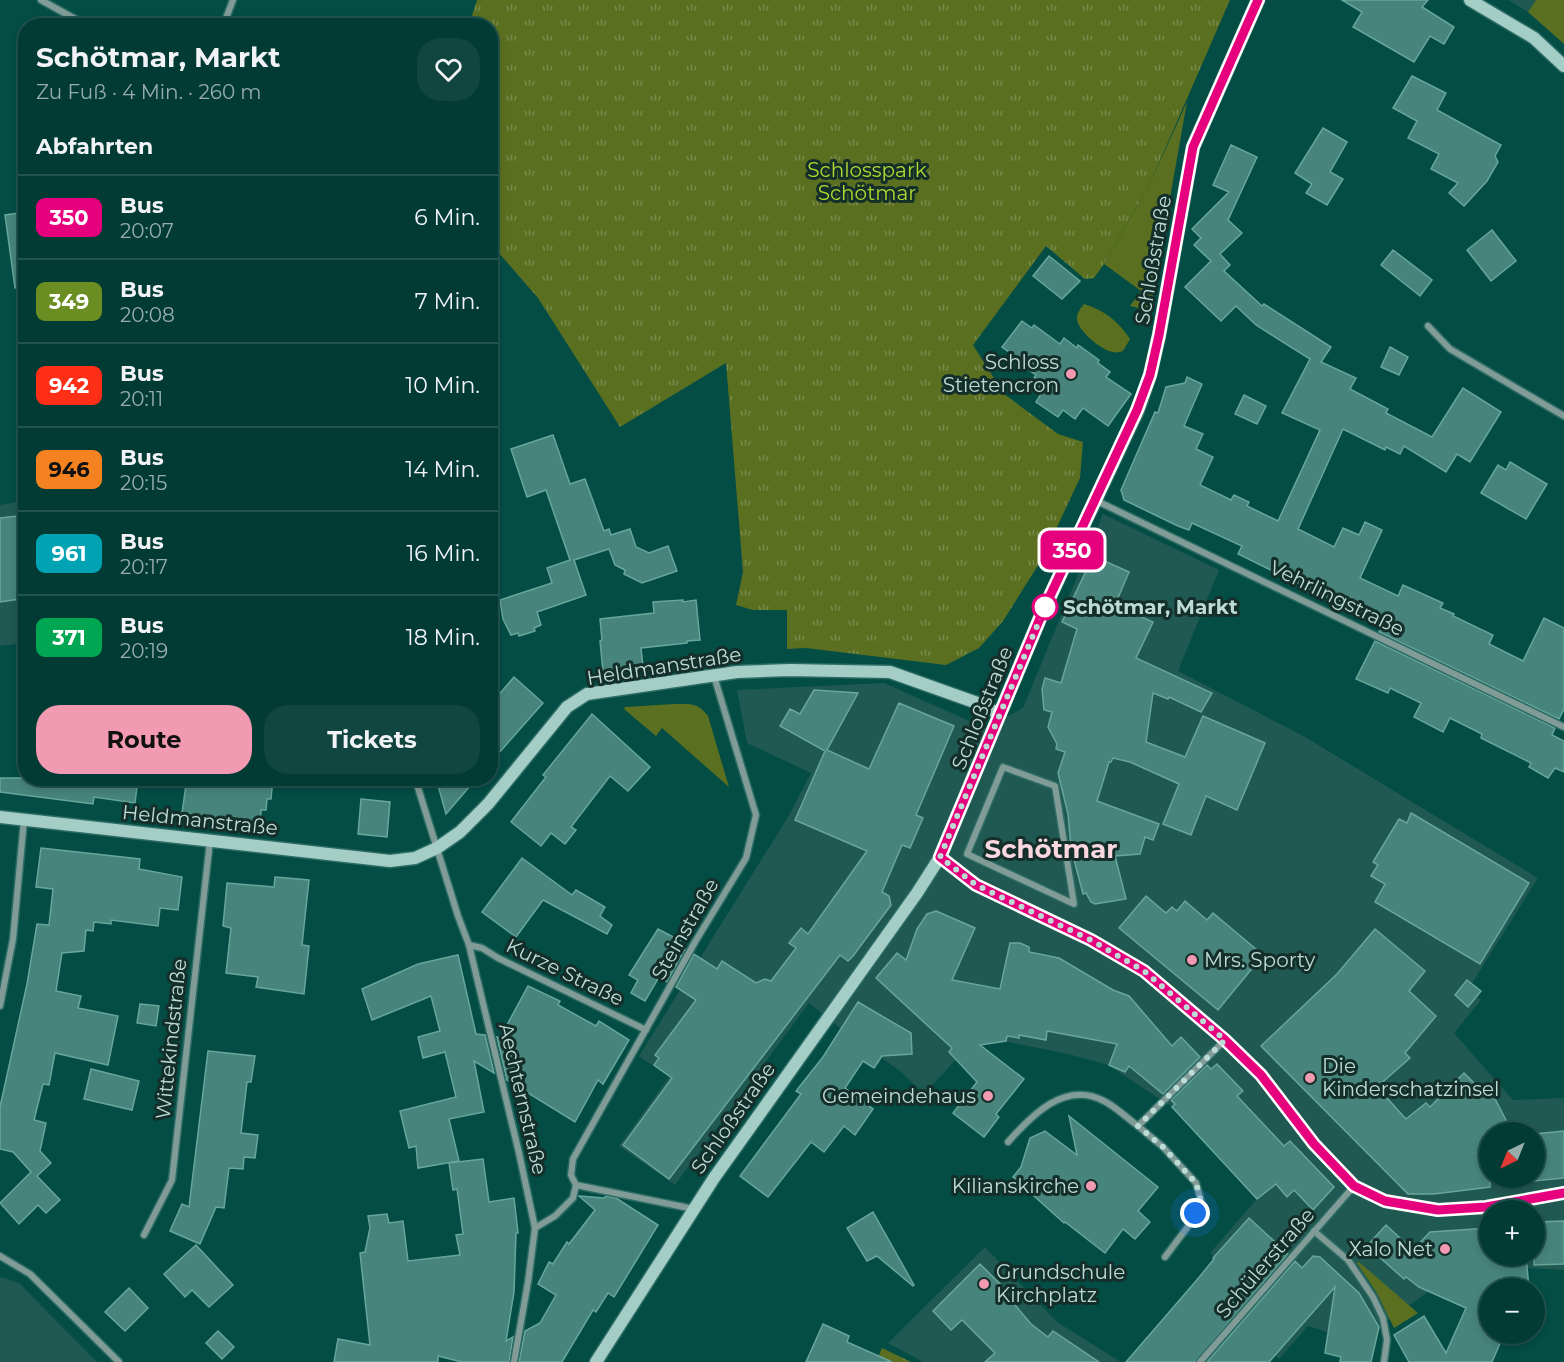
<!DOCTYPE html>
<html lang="de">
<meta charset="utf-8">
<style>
body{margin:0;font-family:Montserrat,sans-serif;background:#104540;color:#f1f3f6;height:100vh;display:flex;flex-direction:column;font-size:22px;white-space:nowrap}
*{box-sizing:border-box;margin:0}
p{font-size:20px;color:#96adac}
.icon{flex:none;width:33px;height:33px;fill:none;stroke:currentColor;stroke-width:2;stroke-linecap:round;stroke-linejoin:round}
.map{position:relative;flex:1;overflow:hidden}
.details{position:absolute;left:18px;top:18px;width:480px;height:768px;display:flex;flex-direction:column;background:#023a34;border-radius:24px;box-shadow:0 3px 9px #0003,0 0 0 2px #23544f}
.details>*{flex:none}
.badge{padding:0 12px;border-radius:9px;font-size:21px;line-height:39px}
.needle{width:39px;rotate:223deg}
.fabs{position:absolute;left:1479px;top:1122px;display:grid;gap:12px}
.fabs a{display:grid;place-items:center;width:66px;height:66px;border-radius:50%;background:#023a34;box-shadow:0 3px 9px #0003,0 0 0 2px #23544f;font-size:30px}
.you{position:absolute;width:30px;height:30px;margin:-15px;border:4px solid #fff;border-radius:50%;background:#1a73e8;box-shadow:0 0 0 9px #1a73e833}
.map>.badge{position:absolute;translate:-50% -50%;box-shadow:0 0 0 3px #fff}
h2{padding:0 18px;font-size:22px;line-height:54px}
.round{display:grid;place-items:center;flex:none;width:63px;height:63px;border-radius:24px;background:#104540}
.overview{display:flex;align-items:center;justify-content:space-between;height:102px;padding:0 18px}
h1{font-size:28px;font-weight:700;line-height:45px}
.button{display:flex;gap:12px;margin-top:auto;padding:12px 18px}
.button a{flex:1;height:69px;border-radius:24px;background:#f19ab1;color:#111;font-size:24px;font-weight:700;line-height:69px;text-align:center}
.button a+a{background:#104540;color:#f1f3f6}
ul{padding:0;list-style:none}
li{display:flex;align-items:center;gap:18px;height:84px;padding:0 18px;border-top:2px solid #23544f}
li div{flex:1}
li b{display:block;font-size:22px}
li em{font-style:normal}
li .badge{min-width:66px;font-weight:700;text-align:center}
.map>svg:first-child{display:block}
.built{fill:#205951;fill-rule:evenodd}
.grass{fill:#5b6f21}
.park{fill:url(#park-tufts)}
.building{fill:#47847b;stroke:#68a69c;stroke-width:1.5}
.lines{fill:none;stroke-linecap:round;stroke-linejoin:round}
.street-casing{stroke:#2c6c65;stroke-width:9}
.secondary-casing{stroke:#2c6c65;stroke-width:15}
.street{stroke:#819b96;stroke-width:6}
.secondary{stroke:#a4cdc6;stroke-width:12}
.line-casing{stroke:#fff;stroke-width:14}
.line{stroke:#e6007e;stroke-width:9}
.walk{stroke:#bddbd5;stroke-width:6;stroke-dasharray:0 10.8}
.poi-dot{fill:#f19ab1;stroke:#142e2a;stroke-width:2}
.stop-dot{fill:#fff;stroke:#e6007e;stroke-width:3}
.labels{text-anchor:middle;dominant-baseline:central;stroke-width:6;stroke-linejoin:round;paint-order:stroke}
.park-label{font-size:20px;fill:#afd72f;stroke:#142e2a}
.street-label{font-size:20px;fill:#bddbd5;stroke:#142e2a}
.poi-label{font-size:20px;fill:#bddbd5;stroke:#142e2a;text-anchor:end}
.stop-label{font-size:20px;font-weight:bold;fill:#bddbd5;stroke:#142e2a;text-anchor:start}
.district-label{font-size:26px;font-weight:bold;fill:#fbd8e0;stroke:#142e2a}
</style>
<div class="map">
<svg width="1564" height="1362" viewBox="0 0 1564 1362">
<defs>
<pattern id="park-tufts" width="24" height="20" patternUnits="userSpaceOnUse" patternTransform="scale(1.5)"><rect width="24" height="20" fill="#5b6f21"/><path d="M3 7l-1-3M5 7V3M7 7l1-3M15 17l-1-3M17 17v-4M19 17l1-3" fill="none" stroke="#788a4b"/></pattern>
</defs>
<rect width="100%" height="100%" fill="#034d45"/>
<!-- built -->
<g class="built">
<path d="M1508 0H1536L1528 12Z"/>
<path d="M25 501V643L0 646V505Z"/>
<path d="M1103 514 1219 570 1178 671 1305 737 1538 878 1468 990 1481 1000 1454 1033 1513 1100 1564 1098V1270L1528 1268 1448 1278 1387 1321 1349 1339 1308 1326 1279 1359 1241 1325 1263 1300 1210 1253 1257 1199 1172 1107 1108 1065 1068 1054 978 1036 924 1094 900 1071 840 1028 809 1003 675 1185 619 1146 669 1077 639 1056 788 817 811 773 747 743 737 690 884 683 985 728 1023 708ZM1490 1132H1534V1178H1490ZM1490 1210H1534V1256H1490Z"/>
<path d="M985 1247 1057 1322 1121 1362H923L888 1343Z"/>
<path d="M0 1277 19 1283 97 1362H0Z"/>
</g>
<!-- grass -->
<g class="grass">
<path d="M1536 0H1564V44L1528 12Z"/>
<path d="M1187 102 1150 311 1130 306 1141 291 1104 264 1151 181Z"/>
<path d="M1084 304C1104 310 1118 321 1130 339L1123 351C1120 352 1117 353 1113 352 1102 351 1075 329 1077 317 1077 313 1081 308 1084 304Z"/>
<path d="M674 704C691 704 697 702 708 716L729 787 662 728 656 736 624 709 625 707Z"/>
<path d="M1359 1262 1418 1313 1394 1328 1377 1293 1357 1263Z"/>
</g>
<!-- park -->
<g class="park">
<path d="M477 0H1230L1151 181 1104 264 1094 278 1085 279 1046 246 973 345 1004 394 1058 434 1083 442 1080 478 1042 559 1003 621 979 648 946 665 806 648 787 649V610H753L736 605 743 572 726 363 620 427 538 298 491 244 490 26 469 25Z"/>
<path d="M882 1348 911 1362H876Z"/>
</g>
<!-- building -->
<g class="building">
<path d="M1342 0H1428L1422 7 1454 27 1444 44 1430 36 1414 62 1353 27 1362 12Z"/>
<path d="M1412 76 1446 93 1437 110 1501 145 1495 156 1498 162 1487 181 1464 206 1449 193 1458 183 1431 169 1439 154 1408 138 1417 121 1393 108Z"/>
<path d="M1323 128 1347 142 1330 172 1343 179 1327 205 1306 193 1312 184 1295 173Z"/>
<path d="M1231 145 1257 157 1228 220 1242 233 1220 254 1230 265 1224 271 1262 306 1264 304 1331 347 1321 362 1356 378 1350 389 1388 409 1386 413 1432 437 1463 388 1501 412 1470 462 1457 454 1446 472 1404 446 1400 454 1386 447 1385 450 1343 429 1298 529 1334 547 1343 528 1359 535 1365 522 1382 530 1360 578 1398 596 1403 585 1443 603 1440 608 1454 614 1453 616 1493 635 1489 644 1523 661 1544 618 1564 628V709L1559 719 1379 632 1383 625 1238 554 1242 546 1192 523 1189 530 1178 526 1124 500 1121 490 1155 412 1158 413 1166 387 1185 383 1187 377 1202 384 1184 426 1203 434 1196 449 1213 457 1200 485 1231 500 1234 495 1249 502 1247 506 1278 521 1320 430 1282 413 1310 359 1256 325 1236 306 1221 321 1185 287 1211 261 1194 245 1201 238 1192 229 1229 192 1213 185Z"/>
<path d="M26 212V287L15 288 5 215Z"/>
<path d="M1492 230 1516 261 1491 281 1467 250Z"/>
<path d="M1393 250 1432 280 1420 296 1381 265Z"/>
<path d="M1049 256 1080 281 1062 299 1033 276Z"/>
<path d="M1022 321 1032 328 1034 325 1060 344 1064 338 1077 348 1078 345 1099 360 1098 363 1110 372 1106 377 1131 394 1108 426 1083 408 1075 419 1063 410 1058 417 1036 402 1041 394 1029 386 1036 375 1011 358 1013 355 1002 347Z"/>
<path d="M1390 347 1408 357 1399 375 1381 367Z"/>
<path d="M1244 395 1266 406 1257 424 1235 414Z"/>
<path d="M553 435 570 484 585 479 604 531 609 529 611 535 630 529 636 547 649 553 668 546 677 571 642 583 624 574 625 570 615 565 609 549 574 560 586 595 537 612 541 625 534 628 535 631 519 636 518 633 511 635 503 619 500 600 552 583 547 568 570 560 546 490 527 497 511 449Z"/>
<path d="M1510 462 1547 484 1526 519 1481 493 1498 465 1506 470Z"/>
<path d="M26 515V598L0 602V518Z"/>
<path d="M1093 556 1129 572 1115 605 1153 622 1136 658 1212 693 1201 712 1169 697 1168 699 1153 693 1146 742 1185 757 1203 716 1265 743 1237 810 1206 796 1191 835 1163 824 1179 784 1130 762 1113 758 1111 762H1109L1097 801 1159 824 1153 840 1145 837 1140 854 1115 856 1126 899 1095 904 1091 902 1086 893 1083 894 1071 848 1068 814 1058 773 1065 752 1056 749 1057 744 1048 727 1052 712 1044 710 1042 689 1045 678 1061 683 1077 629 1062 622Z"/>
<path d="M683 600V602L696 600 700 640 687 641V643L641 648 643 667 603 671 600 641 602 640 600 619 654 613 653 602Z"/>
<path d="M1375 641 1555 728 1552 735 1564 741V772L1555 768 1548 778 1529 767 1531 763 1481 738 1482 734 1450 718 1443 732 1414 717 1421 703 1390 688 1388 693 1356 679Z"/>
<path d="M514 677 543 703 490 763V705Z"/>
<path d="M814 690 858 693 827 750 869 769 899 703 954 726 916 815 923 818 910 848 902 845 882 892 889 896 891 905 853 956 848 961 840 955 669 1179 623 1145 672 1078 654 1065 659 1058 655 1055 696 1000 676 987 694 954 717 969 722 961 756 983 765 979 771 981 796 948 789 943 801 928 808 934 867 851 795 820 825 751 780 726 790 709 800 714Z"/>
<path d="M592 714 650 767 628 791 610 776 571 827 576 830 565 844 551 833 541 846 511 822 546 777 543 775Z"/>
<path d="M0 778H138L135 803 94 797 93 804 0 792Z"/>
<path d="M187 778H273L271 799H267L266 810H261L260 823 182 813Z"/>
<path d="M436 778H477L446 814Z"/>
<path d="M361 799 390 802 387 837 358 834Z"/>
<path d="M1411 813 1529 883 1480 964 1375 902 1385 884 1371 876 1378 865 1373 862 1399 819 1407 823Z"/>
<path d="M41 848 140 859 139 869 182 877 178 910 160 908 158 926 111 920V924L94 922 93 931 86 930 84 951 62 953 56 991 81 996 78 1008 118 1016 108 1065 55 1053 49 1085 43 1084 34 1120 46 1123 40 1151 51 1163 37 1176 60 1200 46 1213 38 1205 19 1224 0 1203 31 1172 13 1152 0 1149V1107L27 984 37 924 49 925 53 889 36 887Z"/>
<path d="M522 858 572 895 576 890 605 907 600 916 612 925 607 934 543 900 516 937 482 912Z"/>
<path d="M275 877 309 880 302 945 309 946 304 994 256 987 258 977 226 973 231 928 223 926 227 883 274 887Z"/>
<path d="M1146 896 1166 913 1172 907 1177 911 1185 901 1207 920 1213 913 1263 955 1218 1010 1119 928Z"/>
<path d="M936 911 975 928 952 980 1000 989 1010 943H1020L1029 947V952L1059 958 1113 990 1129 996 1172 1046 1181 1037 1200 1057 1163 1094 1129 1066 1125 1072 1109 1065 1117 1044 1047 1031 1046 1040 1019 1035V1038L1007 1036 1006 1041 980 1045 1024 1079 996 1114 999 1117 984 1137 953 1113 977 1082 949 1052 952 1048 876 978 897 953 906 960 917 929 927 914Z"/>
<path d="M658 929 681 941 679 945 685 949 667 982 659 977 645 1001 631 993 638 980 629 975Z"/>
<path d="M1375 929 1425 971 1409 991 1436 1016 1405 1053 1410 1058 1377 1087 1406 1119 1426 1103 1430 1107 1464 1073 1482 1091 1488 1085 1512 1132H1490V1187L1434 1194H1408L1261 1046 1337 974Z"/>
<path d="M458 955 476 1034 485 1035 494 1073 474 1061 484 1112 449 1119 459 1161 418 1168 416 1146 409 1148 400 1111 456 1097 445 1052 423 1058 418 1037 440 1031 431 996 372 1020 362 989 418 964Z"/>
<path d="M1467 980 1481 991 1468 1007 1455 995Z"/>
<path d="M528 986 560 1001 558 1005 596 1026 599 1021 629 1040 603 1084 598 1080 575 1122 507 1080 497 1037 500 1038Z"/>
<path d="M858 1002 911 1033 912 1054 882 1056 874 1068 863 1061 845 1088 873 1109 855 1135 844 1126 824 1152 811 1142 768 1197 740 1176 801 1094 796 1091 823 1057Z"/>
<path d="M140 1004 159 1006 156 1026 137 1023Z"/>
<path d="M208 1051 255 1056 251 1082H247L241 1133 258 1135 255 1158 244 1157 243 1169 229 1168 224 1208 216 1207 200 1244 170 1231 182 1204 189 1207Z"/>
<path d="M1217 1064 1243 1091 1237 1096 1284 1146 1290 1141 1334 1187 1313 1210 1294 1190 1287 1197 1276 1184 1257 1199 1172 1107 1175 1104 1171 1100 1207 1065 1211 1069Z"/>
<path d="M91 1069 139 1081 132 1110 84 1099Z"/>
<path d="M1069 1116 1158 1187 1138 1211 1150 1222 1135 1239 1123 1229 1105 1253 1065 1222 1064 1223 1013 1177 1021 1167 1030 1138 1045 1131 1077 1155Z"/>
<path d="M1564 1131V1178L1534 1181V1134Z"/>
<path d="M483 1159 489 1202 514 1198 518 1233H516L514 1292 506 1341 513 1337 509 1362H462L438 1356V1362H334L338 1339 370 1345 360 1253 365 1252 370 1228 368 1216 387 1214 389 1223 403 1221 408 1261 460 1255 456 1235 463 1234 457 1189 453 1190 449 1163Z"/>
<path d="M579 1196 604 1198 606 1196 616 1198 658 1225 614 1297 608 1293 596 1312 593 1310 562 1362H519L525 1331 540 1323 556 1295 538 1284 549 1262 553 1264 567 1242 569 1244 595 1210Z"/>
<path d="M873 1212 914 1285 913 1286 877 1256 867 1261 847 1228Z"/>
<path d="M1249 1218 1288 1254 1195 1362H1126L1196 1281 1214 1259 1213 1258Z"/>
<path d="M1564 1221V1264L1534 1265V1222Z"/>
<path d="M1386 1225 1413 1250 1430 1232 1488 1228 1490 1256H1526L1529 1288H1490V1334H1504L1492 1362H1409L1394 1335 1424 1316 1446 1353 1466 1308 1419 1287 1406 1277 1404 1279 1367 1246Z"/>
<path d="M196 1245 233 1285 209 1307 192 1290 185 1297 164 1274Z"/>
<path d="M1313 1256 1320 1257 1359 1293 1379 1327 1371 1362H1340L1341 1357 1325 1353 1335 1287 1269 1362H1207L1295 1261 1302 1268Z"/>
<path d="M980 1264 1000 1284 999 1286 1031 1324 1048 1337 1053 1331 1099 1362H985L995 1353 962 1320 951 1330 933 1311Z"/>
<path d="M129 1288 148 1308 125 1331 105 1312Z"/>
<path d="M823 1324 849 1336 847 1342 892 1362H806Z"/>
<path d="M218 1331 234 1347 222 1359 206 1343Z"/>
</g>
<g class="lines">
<!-- street casing -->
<g class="street-casing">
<g id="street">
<path d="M41 0 88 26"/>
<path d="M223 26 233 0"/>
<path d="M1428 326 1450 349 1564 416"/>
<path d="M1095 500 1564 727"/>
<path d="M1003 767 1055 786 1074 904 967 854Z"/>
<path d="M415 778 458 916 469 945 519 1153 535 1228 528 1282 514 1362"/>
<path d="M940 857 976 885 1091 940 1144 971 1225 1040 1261 1075 1315 1144 1354 1186 1385 1201 1438 1210 1486 1207 1564 1193"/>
<path d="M469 945 482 948 498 958 646 1030"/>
<path d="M0 1006 13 939 24 820"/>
<path d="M1008 1142C1031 1116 1065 1080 1104 1101 1116 1107 1127 1118 1138 1126"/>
<path d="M576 1185 694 1209"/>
<path d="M535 1228 555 1216 573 1198 576 1185 571 1175 573 1159 695 942 746 858 756 815 714 676"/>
<path d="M1314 1231 1348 1260 1373 1297 1383 1318 1387 1340 1384 1362"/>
<path d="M144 1235 172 1180 210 841"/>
<path d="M0 1256 30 1274 119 1362"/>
<path d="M1165 1257 1189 1225 1201 1201 1196 1183 1163 1147 1138 1126 1225 1040"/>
<path d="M1200 1362 1354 1186"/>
</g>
</g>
<!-- secondary casing -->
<g class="secondary-casing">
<g id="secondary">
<path d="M1470 0 1534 38 1564 66"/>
<path d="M0 817 390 861 415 858 437 848 460 832 488 804 567 707 587 694 737 672 790 670 890 672 980 704 1000 714"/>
<path d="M596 1362 714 1178 917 893 940 857 1043 611 1138 410 1150 375 1159 335 1193 147 1258 0"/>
</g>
</g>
<!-- street -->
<use href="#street" class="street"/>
<!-- secondary -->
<use href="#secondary" class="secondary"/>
</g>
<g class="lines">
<!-- line casing -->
<g class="line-casing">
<path id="line" d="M1258 0 1193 147 1159 335 1150 375 1137 410 1043 611 940 857 976 885 1091 940 1144 971 1225 1040 1261 1075 1314 1144 1354 1186 1385 1201 1438 1210 1486 1207 1564 1193"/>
</g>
<!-- line -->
<use href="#line" class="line"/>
<!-- walk -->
<path class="walk" d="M1045 607 940 857 976 885 1091 940 1144 971 1225 1040 1138 1126 1163 1147 1196 1183 1201 1202 1195 1213"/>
</g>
<!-- markers -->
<g class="poi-dot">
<circle cx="1071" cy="374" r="6"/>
<circle cx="1192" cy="960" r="6"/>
<circle cx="1310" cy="1078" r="6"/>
<circle cx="988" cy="1096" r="6"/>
<circle cx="1091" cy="1186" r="6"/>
<circle cx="1445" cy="1249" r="6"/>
<circle cx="984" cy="1284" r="6"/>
</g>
<circle class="stop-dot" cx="1045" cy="607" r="12"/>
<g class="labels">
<!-- park labels -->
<g class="park-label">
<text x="867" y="170">Schlosspark<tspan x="867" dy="23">Schötmar</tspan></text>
</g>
<!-- street labels -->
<g class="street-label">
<text transform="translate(1153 260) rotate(-80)">Schloßstraße</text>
<text transform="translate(1337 598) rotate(26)">Vehrlingstraße</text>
<text transform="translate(664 666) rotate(-9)">Heldmanstraße</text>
<text transform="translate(982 708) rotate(-68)">Schloßstraße</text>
<text transform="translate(200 820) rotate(6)">Heldmanstraße</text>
<text transform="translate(685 929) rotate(-60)">Steinstraße</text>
<text transform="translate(565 972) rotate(26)">Kurze Straße</text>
<text transform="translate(171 1039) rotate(-84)">Wittekindstraße</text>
<text transform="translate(523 1099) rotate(77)">Aechternstraße</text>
<text transform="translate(733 1118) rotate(-55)">Schloßstraße</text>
<text transform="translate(1265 1263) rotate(-49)">Schülerstraße</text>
</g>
<!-- poi labels -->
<g class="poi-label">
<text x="1059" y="362">Schloss<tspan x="1059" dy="23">Stietencron</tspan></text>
<text x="1204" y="960" text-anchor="start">Mrs. Sporty</text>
<text x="1322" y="1066" text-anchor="start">Die<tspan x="1322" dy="23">Kinderschatzinsel</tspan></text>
<text x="976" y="1096">Gemeindehaus</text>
<text x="1079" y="1186">Kilianskirche</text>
<text x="1433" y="1249">Xalo Net</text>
<text x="996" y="1272" text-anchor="start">Grundschule<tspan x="996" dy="23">Kirchplatz</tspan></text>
</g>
<!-- stop labels -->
<g class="stop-label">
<text x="1063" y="607">Schötmar, Markt</text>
</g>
<!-- district labels -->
<g class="district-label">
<text x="1051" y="849">Schötmar</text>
</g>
</g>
</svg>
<div class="fabs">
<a><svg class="needle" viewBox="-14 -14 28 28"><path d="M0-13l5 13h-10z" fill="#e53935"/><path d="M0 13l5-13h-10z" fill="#96adac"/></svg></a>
<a>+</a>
<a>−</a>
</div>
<div class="you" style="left:1195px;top:1213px"></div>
<b class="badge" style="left:1072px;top:550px;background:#e6007e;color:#fff">350</b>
<section class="details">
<div class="overview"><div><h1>Schötmar, Markt</h1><p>Zu Fuß · 4 Min. · 260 m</p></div><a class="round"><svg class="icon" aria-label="heart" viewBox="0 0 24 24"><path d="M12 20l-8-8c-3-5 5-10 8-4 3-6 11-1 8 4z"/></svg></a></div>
<h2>Abfahrten</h2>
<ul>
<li><span class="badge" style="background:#e6007e;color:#fff">350</span><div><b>Bus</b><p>20:07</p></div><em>6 Min.</em></li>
<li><span class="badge" style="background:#6b8e23;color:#fff">349</span><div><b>Bus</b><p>20:08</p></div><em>7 Min.</em></li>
<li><span class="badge" style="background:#ff2e17;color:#fff">942</span><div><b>Bus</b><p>20:11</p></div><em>10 Min.</em></li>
<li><span class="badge" style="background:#f58220;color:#111">946</span><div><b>Bus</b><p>20:15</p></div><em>14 Min.</em></li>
<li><span class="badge" style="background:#00a3b4;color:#fff">961</span><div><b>Bus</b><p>20:17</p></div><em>16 Min.</em></li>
<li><span class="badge" style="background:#00a651;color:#fff">371</span><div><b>Bus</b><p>20:19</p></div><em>18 Min.</em></li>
</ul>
<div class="button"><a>Route</a><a>Tickets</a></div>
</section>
</div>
